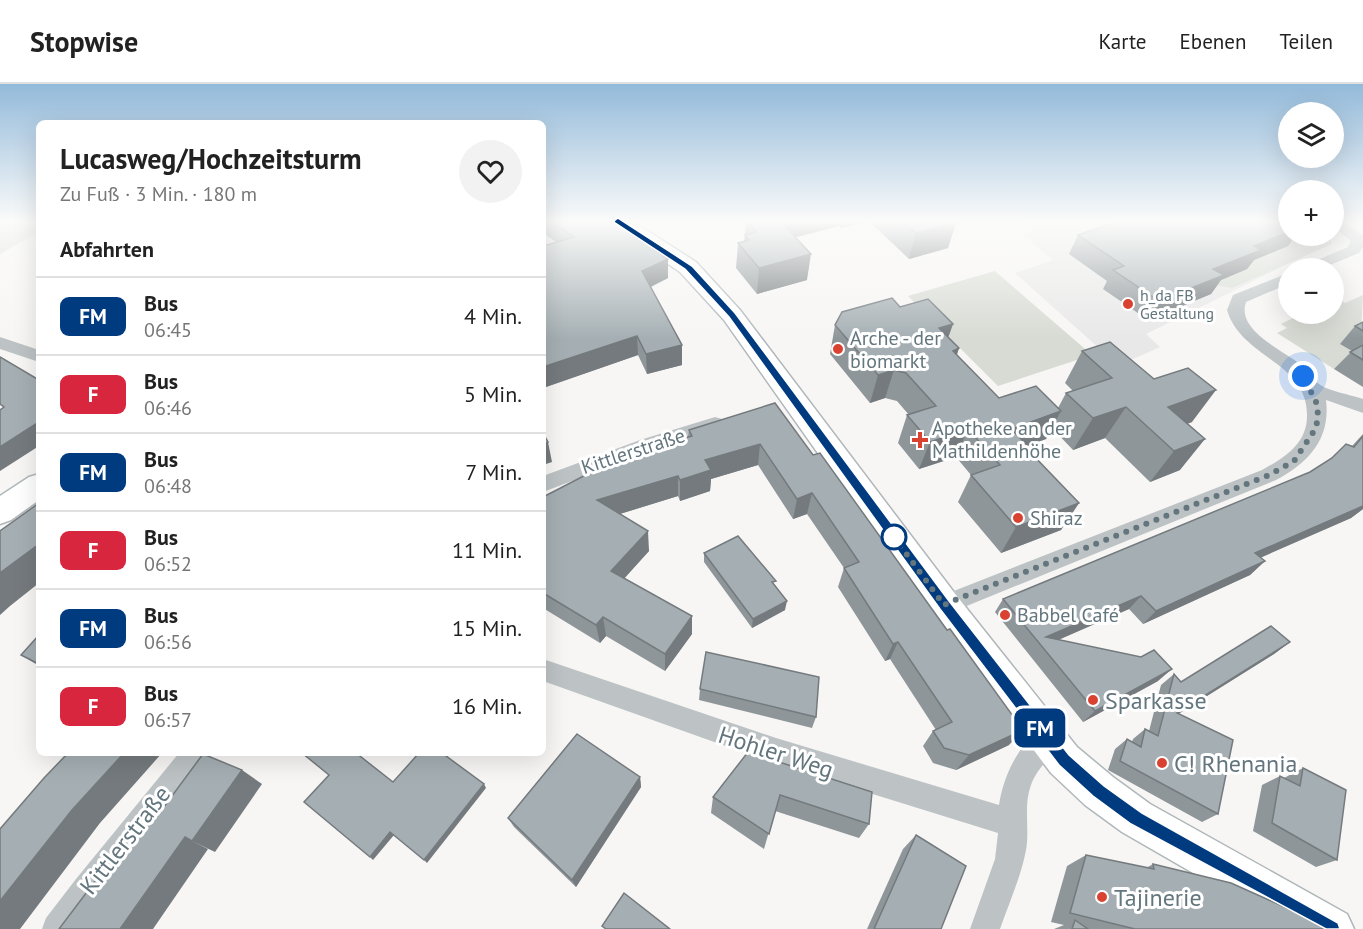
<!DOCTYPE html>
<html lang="de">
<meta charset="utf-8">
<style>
body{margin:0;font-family:"PT Sans",sans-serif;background:#f2f2f2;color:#222;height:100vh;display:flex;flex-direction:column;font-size:22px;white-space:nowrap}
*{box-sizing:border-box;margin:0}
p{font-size:20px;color:#767676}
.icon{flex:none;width:33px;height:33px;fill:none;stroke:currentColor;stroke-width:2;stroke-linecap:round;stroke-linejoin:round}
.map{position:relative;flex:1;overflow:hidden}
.sheet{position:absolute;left:36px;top:36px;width:510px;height:636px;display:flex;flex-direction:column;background:#fff;border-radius:9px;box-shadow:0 6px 24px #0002}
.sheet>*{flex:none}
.badge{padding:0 12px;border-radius:9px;font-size:21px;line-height:39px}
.tools{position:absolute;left:1278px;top:18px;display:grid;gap:12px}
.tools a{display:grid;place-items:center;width:66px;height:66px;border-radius:50%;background:#fff;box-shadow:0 6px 24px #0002;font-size:30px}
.you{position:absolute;width:30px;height:30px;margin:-15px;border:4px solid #fff;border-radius:50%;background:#1a73e8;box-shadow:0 0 0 9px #1a73e833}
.map>.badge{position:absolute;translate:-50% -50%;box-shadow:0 0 0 3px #fff}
h2{padding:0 24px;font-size:22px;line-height:54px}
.round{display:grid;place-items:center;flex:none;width:63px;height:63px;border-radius:32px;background:#f2f2f2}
.head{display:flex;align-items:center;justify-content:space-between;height:102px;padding:0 24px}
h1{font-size:28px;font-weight:800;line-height:45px}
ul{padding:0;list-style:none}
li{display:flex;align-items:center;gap:18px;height:78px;padding:0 24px;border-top:2px solid #e0e0e0}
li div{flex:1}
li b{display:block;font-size:22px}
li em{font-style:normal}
li .badge{min-width:66px;font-weight:700;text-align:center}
header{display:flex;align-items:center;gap:36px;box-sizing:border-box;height:84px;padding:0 30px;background:#fff;border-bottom:2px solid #e0e0e0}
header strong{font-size:28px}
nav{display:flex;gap:33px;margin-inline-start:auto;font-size:21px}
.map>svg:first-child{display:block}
.built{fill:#e7e8e7}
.green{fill:#d7dbd3}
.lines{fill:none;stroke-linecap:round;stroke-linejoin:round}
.secondary-casing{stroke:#b0b7ba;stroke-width:3}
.street{fill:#bdc3c5;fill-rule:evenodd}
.secondary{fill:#fff;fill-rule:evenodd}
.wall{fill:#8e969a}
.shaded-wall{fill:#747a7d}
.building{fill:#a5afb3;stroke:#747a7d;stroke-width:1.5}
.line{fill:#003b80;stroke:#fff;stroke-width:1.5}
.walk{stroke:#63757d;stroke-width:6;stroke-dasharray:0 10.8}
.poi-dot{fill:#d94231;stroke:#fff;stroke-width:2}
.stop-dot{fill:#fff;stroke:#003b80;stroke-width:3}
.labels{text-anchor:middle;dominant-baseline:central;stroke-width:6;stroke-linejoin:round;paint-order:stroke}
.far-poi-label{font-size:16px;fill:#63757d;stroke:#fff;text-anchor:start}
.poi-label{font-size:20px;fill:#63757d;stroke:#fff;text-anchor:start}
.street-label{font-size:20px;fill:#63757d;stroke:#fff}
.near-poi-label{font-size:24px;fill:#63757d;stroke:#fff;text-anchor:start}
.near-street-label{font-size:24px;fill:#63757d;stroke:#fff}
</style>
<header>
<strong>Stopwise</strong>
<nav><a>Karte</a><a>Ebenen</a><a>Teilen</a></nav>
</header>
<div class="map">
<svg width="1363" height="845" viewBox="0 0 1363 845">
<rect width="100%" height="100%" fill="#f7f6f4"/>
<!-- built -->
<path class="built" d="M1028 137H1245L1304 172 1146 250 1160 263 1131 276 1109 273 1015 189 1053 176 1021 150 1037 146Z"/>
<!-- green -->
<g class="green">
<path d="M0 137H14L39 145V148L0 170Z"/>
<path d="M1288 152H1330L1332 160 1232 204 1211 200Z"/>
<path d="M995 187 1092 271 998 302 908 212Z"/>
<path d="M1363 211 1360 272 1334 285 1277 249 1287 244 1281 240 1299 231 1298 230H1334V212L1345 219Z"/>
</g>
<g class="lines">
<!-- secondary casing -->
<g class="secondary-casing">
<g id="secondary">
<path d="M608 137H632L696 178 740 226 956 511 1077 663 1113 693 1150 720 1347 830 1354 845H1290L1122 748 1085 721 1051 689 932 531 724 236 680 188 611 141Z"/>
<path d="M39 390V416L11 436 0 440V412L29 393Z"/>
</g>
</g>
<!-- street -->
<g class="street">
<path d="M1334 137H1344L1363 152V163L1359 169 1323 184H1303L1305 181 1348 163 1351 157 1334 143Z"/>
<path d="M1288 189V200L1246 218C1236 246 1282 266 1300 280 1307 285 1312 295 1319 300 1328 307 1352 311 1363 315V329L1326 316C1331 355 1308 379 1276 396L952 528 944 531 936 528 932 521 936 514 1262 386C1284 374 1307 360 1307 332 1308 278 1241 274 1227 226L1233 211Z"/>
<path d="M0 253 39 266V278L0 265Z"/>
<path d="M715 333 722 335 725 340 722 345 654 366 543 408V392L640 356Z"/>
<path d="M543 575 776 654 999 721C1003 693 1020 654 1048 642L1057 646 1061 655C1054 672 1037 683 1031 701 1023 723 1030 744 1026 766 1021 793 1009 819 1000 845H970L995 775 998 749 776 680 543 597Z"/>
<path d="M179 669H209L205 678 75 845H42L46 834 76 795Z"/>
</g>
<!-- secondary -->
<use href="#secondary" class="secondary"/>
</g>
<!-- wall -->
<g class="wall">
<path d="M543 137H615L668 175V194L651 203 682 261V281L647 290 638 271 543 304V162L556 158 543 149Z"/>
<path d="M744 137H954L948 164 909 175 869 137 841 144 839 142 795 153 807 196 757 210 736 184 738 159 744 157 746 139Z"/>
<path d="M1078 151 1288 152H1295L1288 162 1254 176 1247 185 1221 196 1211 210 1148 236 1103 205 1107 197 1069 170Z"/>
<path d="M900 223 953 240 948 253 959 264 957 271 999 314 1058 324 1066 309 1073 307 1065 299 1082 267 1192 338 1187 340 1180 386 1150 398 1105 354 1073 366 1052 344 1046 355 1027 362 1032 371 1079 419 1061 446 1001 469 958 418 971 391 956 373 919 385 898 359 907 331H909L897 317 885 314 870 319 830 270 835 241Z"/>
<path d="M1363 238V303L1334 285 1352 267 1340 260 1355 242Z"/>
<path d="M775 319 1009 661 956 686 933 679 923 662 933 647 936 646 890 575 885 577 838 503 844 484 807 430 793 435 758 381 711 395 710 407 680 417 678 412 620 430 649 467 624 494 692 532V550L665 587 606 552 600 559 543 524V413L662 365V360L688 353 689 346Z"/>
<path d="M1363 350V425L1351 434 1260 474 1265 477 1250 491 1143 540 1129 525 1058 556 1158 597 1083 638 995 528 1003 515 1310 388 1330 375 1346 360 1352 362Z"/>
<path d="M704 469 775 501 785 526 752 544 704 478Z"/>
<path d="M39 551V582L21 571Z"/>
<path d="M1290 558 1274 570 1179 629 1218 730 1202 738 1108 686 1115 665 1127 655 1132 658 1133 655 1145 645 1149 647 1161 601 1174 590 1181 598Z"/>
<path d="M700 605 816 633 812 644 699 616Z"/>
<path d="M748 668 869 740 859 754 775 727 764 765 711 729 713 713Z"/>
<path d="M1303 684 1337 776 1316 783 1253 747 1262 701 1280 692 1284 694Z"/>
<path d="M640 693 641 703 576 803 514 743 508 734Z"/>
<path d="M916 751 941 845H867L903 765Z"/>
<path d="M1086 771 1146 784 1153 780 1327 845H1054L1064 841 1051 838 1067 782Z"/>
</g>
<!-- shaded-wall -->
<g class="shaded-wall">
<path d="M776 137H839V142L774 159Z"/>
<path d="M842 137H869L841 144Z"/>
<path d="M956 139 948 164 909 175 916 149Z"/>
<path d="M1288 148V152H1295L1288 162 1254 176 1247 185 1221 196 1211 210 1148 236 1159 217 1213 185 1254 162Z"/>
<path d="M811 170 807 196 757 210 759 184Z"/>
<path d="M668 175V194L643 206 642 187Z"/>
<path d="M953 240 943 268 939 244Z"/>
<path d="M637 252 638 271 543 304V283Z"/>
<path d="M682 261V281L647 290 646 270Z"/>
<path d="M959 264 948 293 953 267Z"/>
<path d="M894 286 885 314 870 319 878 291Z"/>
<path d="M1216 306 1192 338 1157 351 1168 323Z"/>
<path d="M1126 323 1105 354 1073 366 1093 334Z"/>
<path d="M1061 327 1046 355 997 372 1011 345Z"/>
<path d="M39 338V362L0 387V363Z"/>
<path d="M968 345 956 373 919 385 930 358Z"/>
<path d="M1205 355 1180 386 1150 398 1174 367Z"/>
<path d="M548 358 552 378 543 381V360Z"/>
<path d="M760 360 758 381 711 395 710 407 680 417V396L705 376Z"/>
<path d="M678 392V412L600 436 597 416Z"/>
<path d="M812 409 807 430 793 435 797 415Z"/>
<path d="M1079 419 1061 446 1001 469 1016 443Z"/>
<path d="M1363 422V425L1351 434 1241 482 1255 469Z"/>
<path d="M648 447 649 467 614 506 611 487Z"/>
<path d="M39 460V499L10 522 0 531V489Z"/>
<path d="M1265 477 1250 491 1143 540 1156 527Z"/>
<path d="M1141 512 1129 525 1042 563 1046 553Z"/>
<path d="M787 517 785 526 752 544 753 535Z"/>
<path d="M692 532V550L665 587V570Z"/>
<path d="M603 533 606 552 600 559 596 541Z"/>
<path d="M898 558 890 575 885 577 893 560Z"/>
<path d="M1290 558 1274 570 1164 639 1177 629Z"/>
<path d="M1172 585 1158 597 1083 638 1095 627Z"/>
<path d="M1023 646 1009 661 956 686 969 671Z"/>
<path d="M124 669H162L100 739 20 845H0V817L72 726Z"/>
<path d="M242 686 262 700 215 768 192 757Z"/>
<path d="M640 693 641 703 576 803 572 796Z"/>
<path d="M484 700 486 704 427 779 424 776Z"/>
<path d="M390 748 394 751 373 776 370 773Z"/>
<path d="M185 753 208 765 153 845H120Z"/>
</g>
<!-- building -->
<g class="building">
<path d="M551 137H615L668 175 642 187 682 261 646 270 637 252 543 283V162L574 153Z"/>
<path d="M747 137H780L811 170 759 184 738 159 749 156 745 151 757 148Z"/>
<path d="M902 137H954L956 139 916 149Z"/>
<path d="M1119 137H1288V148L1254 162 1261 166 1213 185 1224 191 1159 217 1113 186 1124 182 1078 151Z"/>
<path d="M892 214 900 223 928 215 953 240 939 244 959 264 953 267 999 314 1036 302 1061 327 1011 345 1034 368 1031 369 1079 419 1016 443 971 391 1000 381 968 345 930 358 907 331 936 322 906 289 894 286 878 291 835 241 842 228Z"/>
<path d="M1363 238V247L1355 242Z"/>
<path d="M1110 258 1154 295 1188 284 1216 306 1168 323 1205 355 1174 367 1126 323 1093 334 1066 309 1112 294 1082 267Z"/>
<path d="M1363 261V276L1350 268Z"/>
<path d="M0 273 39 296V338L0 363V326L4 323 0 320Z"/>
<path d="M775 319 813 371 820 369 947 546 950 545 1023 646 969 671 944 664 933 647 952 638 898 558 893 560 844 484 859 478 812 409 797 415 760 360 705 376 711 386 680 396 678 392 597 416 648 447 611 487 692 532 665 570 603 533 596 541 543 509V413L603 382 663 364 662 360 692 352 689 346Z"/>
<path d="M543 349 548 358 543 360Z"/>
<path d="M1363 352V422L1255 469 1265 477 1156 527 1141 512 1046 553 1141 573 1154 566 1172 585 1095 627 1003 515 1310 388 1332 374 1346 360 1354 363Z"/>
<path d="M39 419V460L0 489V447Z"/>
<path d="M738 452 776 497 772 498 787 517 753 535 704 469Z"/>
<path d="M1271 542 1290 558 1177 629 1233 656 1218 730 1120 677 1127 655 1141 663 1145 645 1158 652 1174 590 1181 598Z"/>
<path d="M39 551V580L21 571Z"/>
<path d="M706 568 819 593 816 633 700 605Z"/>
<path d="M577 650 640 693 572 796 508 734Z"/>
<path d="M748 668 872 708 869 740 780 711 769 750 713 713Z"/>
<path d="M68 669H124L72 726 0 817V745L44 694Z"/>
<path d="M302 669H356L393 698 419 669H442L484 700 424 776 390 748 370 773 304 718 329 691Z"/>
<path d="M203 670 242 686 192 757 185 753 120 845H59L142 735 152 739Z"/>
<path d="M1303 684 1346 706 1337 776 1272 739 1280 692 1300 702Z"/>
<path d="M916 751 966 782 941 845H874Z"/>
<path d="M1086 771 1154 785 1153 780 1231 799 1307 833 1327 845H1135L1070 829Z"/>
<path d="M624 809 670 845H606L602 842Z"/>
<path d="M1075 836 1088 845H1072Z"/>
</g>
<!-- sky -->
<linearGradient id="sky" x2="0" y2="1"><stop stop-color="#93bada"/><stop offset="0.54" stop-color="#fbfbfa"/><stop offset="1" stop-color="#fbfbfa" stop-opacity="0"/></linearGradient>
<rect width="1363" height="255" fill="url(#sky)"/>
<!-- line -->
<path class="line" d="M618 134 692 182 735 229 949 517 1069 671 1104 702 1142 729 1338 839 1340 845H1326L1131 740 1093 712 1059 681 940 525 729 233 685 185 615 139 614 137Z"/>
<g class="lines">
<!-- walk -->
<path class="walk" d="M894 453 944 521 960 514 1269 391 1294 377 1316 344 1318 332 1317 320 1303 292"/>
</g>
<!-- markers -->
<g class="poi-dot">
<circle cx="1128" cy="220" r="6"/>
<circle cx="838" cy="265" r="6"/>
<path d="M917 347h6v6h6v6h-6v6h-6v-6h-6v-6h6z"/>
<circle cx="1018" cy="434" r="6"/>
<circle cx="1005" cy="531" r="6"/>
<circle cx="1093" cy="616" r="6"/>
<circle cx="1162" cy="679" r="6"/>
<circle cx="1102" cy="813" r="6"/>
</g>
<circle class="stop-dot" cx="894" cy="453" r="12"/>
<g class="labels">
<!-- far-poi labels -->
<g class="far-poi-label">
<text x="1140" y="211">h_da FB<tspan x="1140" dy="18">Gestaltung</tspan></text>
</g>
<!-- poi labels -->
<g class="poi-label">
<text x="850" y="254">Arche - der<tspan x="850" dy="23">biomarkt</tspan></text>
<text x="932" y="344">Apotheke an der<tspan x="932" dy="23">Mathildenhöhe</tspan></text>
<text x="1030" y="434">Shiraz</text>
<text x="1017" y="531">Babbel Café</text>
</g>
<!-- street labels -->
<g class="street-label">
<text transform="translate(633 367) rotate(-18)">Kittlerstraße</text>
</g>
<!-- near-poi labels -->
<g class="near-poi-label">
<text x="1105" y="616">Sparkasse</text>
<text x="1174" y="679">C! Rhenania</text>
<text x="1114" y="813">Tajinerie</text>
</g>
<!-- near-street labels -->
<g class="near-street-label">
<text transform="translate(776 668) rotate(18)">Hohler Weg</text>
<text transform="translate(125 756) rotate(-52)">Kittlerstraße</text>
</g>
</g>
</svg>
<div class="tools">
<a><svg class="icon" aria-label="layers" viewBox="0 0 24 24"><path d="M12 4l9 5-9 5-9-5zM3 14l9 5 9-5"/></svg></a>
<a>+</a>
<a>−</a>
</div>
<div class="you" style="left:1303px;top:292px"></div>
<b class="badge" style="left:1040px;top:644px;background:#003b80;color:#fff">FM</b>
<section class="sheet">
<div class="head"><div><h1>Lucasweg/Hochzeitsturm</h1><p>Zu Fuß · 3 Min. · 180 m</p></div><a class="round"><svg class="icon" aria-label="heart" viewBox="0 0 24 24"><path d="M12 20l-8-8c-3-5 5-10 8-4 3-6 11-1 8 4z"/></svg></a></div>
<h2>Abfahrten</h2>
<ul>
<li><span class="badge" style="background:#003b80;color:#fff">FM</span><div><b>Bus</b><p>06:45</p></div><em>4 Min.</em></li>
<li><span class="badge" style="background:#d7263d;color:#fff">F</span><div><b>Bus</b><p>06:46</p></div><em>5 Min.</em></li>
<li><span class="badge" style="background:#003b80;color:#fff">FM</span><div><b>Bus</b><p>06:48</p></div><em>7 Min.</em></li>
<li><span class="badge" style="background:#d7263d;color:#fff">F</span><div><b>Bus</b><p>06:52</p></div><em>11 Min.</em></li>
<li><span class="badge" style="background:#003b80;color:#fff">FM</span><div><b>Bus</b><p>06:56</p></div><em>15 Min.</em></li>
<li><span class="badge" style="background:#d7263d;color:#fff">F</span><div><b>Bus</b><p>06:57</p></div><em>16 Min.</em></li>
</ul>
</section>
</div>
